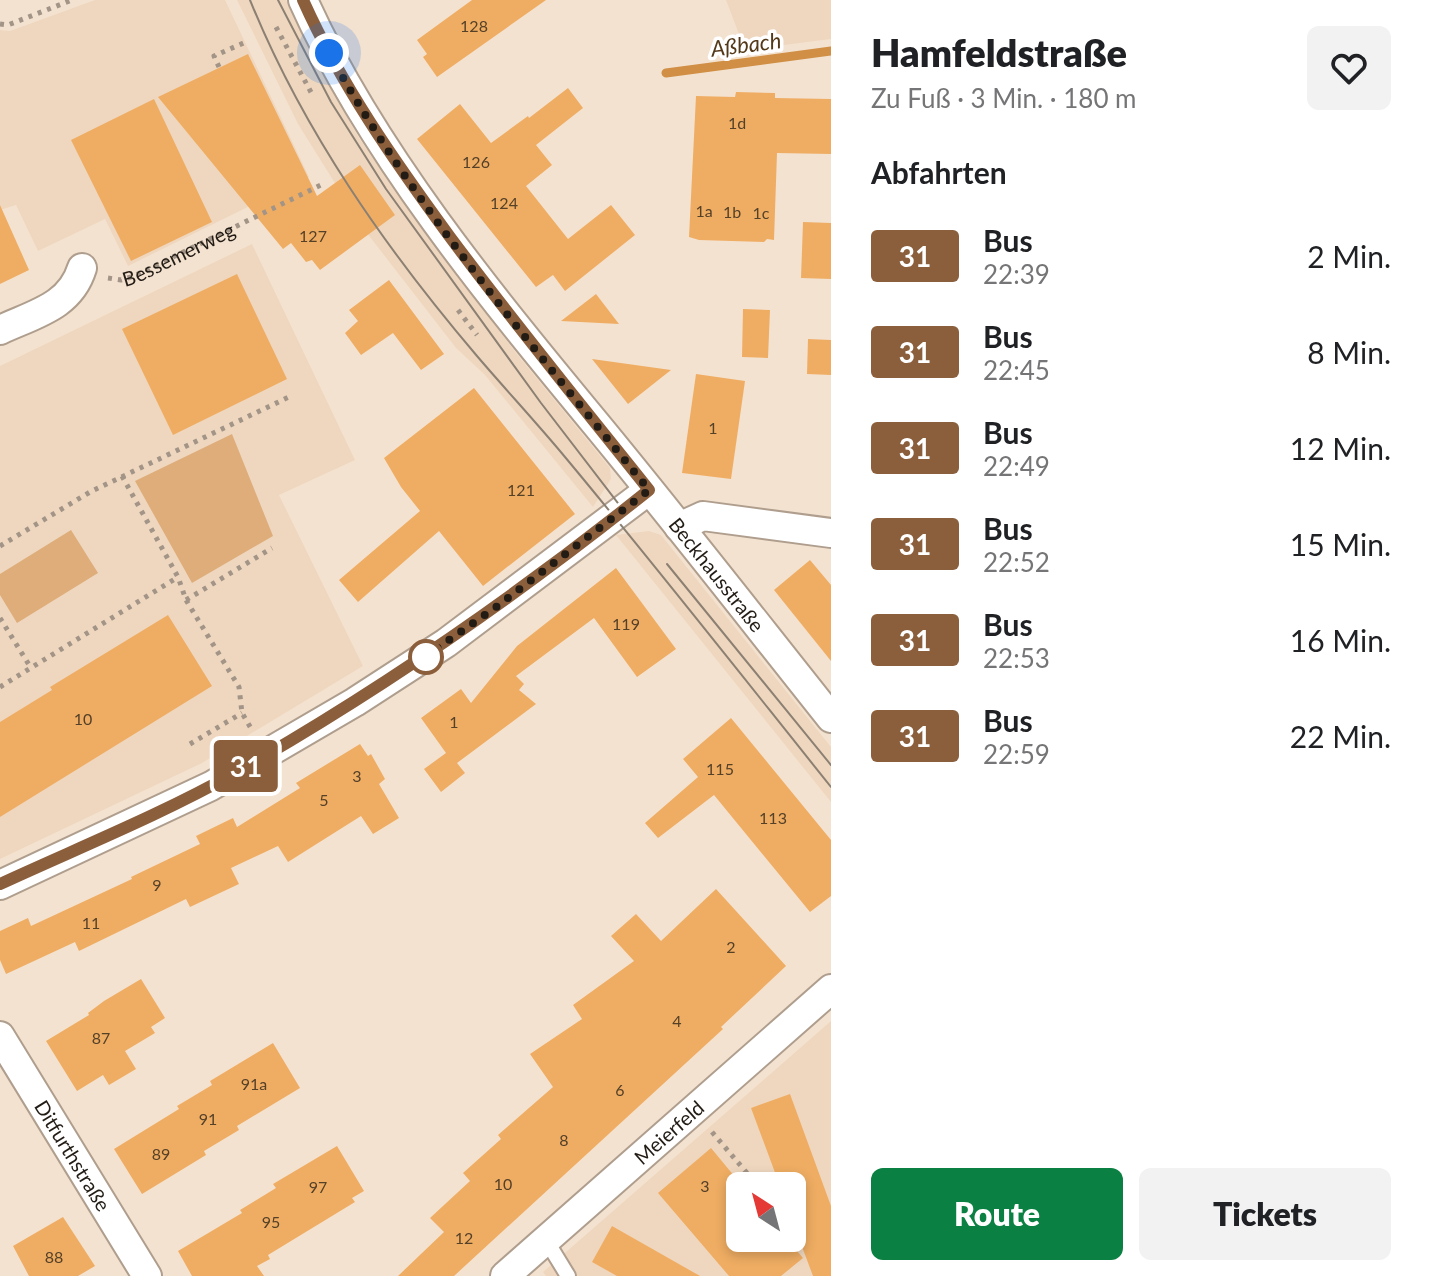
<!DOCTYPE html>
<html lang="de">
<meta charset="utf-8">
<style>
body{margin:0;font-family:Lato,sans-serif;background:#f2f2f2;color:#202124;height:100vh;display:flex;flex-direction:column;font-size:30px;white-space:nowrap}
*{box-sizing:border-box;margin:0}
p{font-size:26px;color:#757577}
.icon{flex:none;width:44px;height:44px;fill:none;stroke:currentColor;stroke-width:2;stroke-linecap:round;stroke-linejoin:round}
.map{position:relative;flex:1;overflow:hidden}
.panel{display:flex;flex-direction:column;background:#fff;width:600px}
.panel>*{flex:none}
.badge{padding:0 16px;border-radius:6px;font-size:28px;line-height:52px}
.needle{width:52px;rotate:324deg}
.buttons{position:absolute;left:726px;top:1172px;display:grid;gap:16px}
.buttons a{display:grid;place-items:center;width:80px;height:80px;border-radius:12px;background:#fff;box-shadow:0 4px 12px #0003;font-size:40px}
.you{position:absolute;width:40px;height:40px;margin:-20px;border:6px solid #fff;border-radius:50%;background:#1a73e8;box-shadow:0 0 0 12px #1a73e833}
.map>.badge{position:absolute;translate:-50% -50%;box-shadow:0 0 0 4px #fff}
h2{padding:0 40px;font-size:30px;line-height:72px}
.round{display:grid;place-items:center;flex:none;width:84px;height:84px;border-radius:12px;background:#f2f2f2}
.headline{display:flex;align-items:center;justify-content:space-between;height:136px;padding:0 40px}
h1{font-size:38px;font-weight:800;line-height:60px}
.cta{display:flex;gap:16px;margin-top:auto;padding:16px 40px}
.cta a{flex:1;height:92px;border-radius:12px;background:#0b8043;color:#fff;font-size:32px;font-weight:800;line-height:92px;text-align:center}
.cta a+a{background:#f2f2f2;color:#202124}
ul{padding:0;list-style:none}
li{display:flex;align-items:center;gap:24px;height:96px;padding:0 40px}
li div{flex:1}
li b{display:block;font-size:30px}
li em{font-style:normal}
li .badge{min-width:88px;font-weight:700;text-align:center}
main{display:flex;flex:1;min-height:0}
.map>svg:first-child{display:block}
.built{fill:#efd7bf;fill-rule:evenodd}
.green{fill:#dead7a}
.lines{fill:none;stroke-linecap:round;stroke-linejoin:round}
.stream{stroke:#d08f45;stroke-width:9}
.building{fill:#efad63}
.lane-casing{stroke:#af9e8d;stroke-width:18}
.street-casing{stroke:#af9e8d;stroke-width:32}
.path{stroke:#a29487;stroke-width:5;stroke-dasharray:4 6;stroke-linecap:butt}
.lane{stroke:#fff;stroke-width:14}
.street{stroke:#fff;stroke-width:28}
.tram{stroke:#8c8073;stroke-width:2}
.line-casing{stroke:#fff;stroke-width:18}
.line{stroke:#8b5e3c;stroke-width:12}
.walk{stroke:#221c15;stroke-width:8;stroke-dasharray:0 14.4}
.stop-dot{fill:#fff;stroke:#8b5e3c;stroke-width:4}
.labels{text-anchor:middle;dominant-baseline:central;stroke-width:7;stroke-linejoin:round;paint-order:stroke}
.number-label{font-size:16px;fill:#554028}
.street-label{font-size:20px;fill:#221c15;stroke:#fff}
.water-label{font-size:22px;font-style:italic;fill:#543919;stroke:#fff}
</style>
<main>
<div class="map">
<svg width="831" height="1276" viewBox="0 0 831 1276">
<rect width="100%" height="100%" fill="#f4e2d0"/>
<!-- built -->
<g class="built">
<path d="M95 0H225L309 177 128 266 105 219 38 251 16 205 0 210V30L10 31Z"/>
<path d="M237 0H286L317 64 359 138 402 200 516 353 610 468 611 479 593 507 485 375 456 348 363 228 298 124Z"/>
<path d="M726 0H831V39L745 50Z"/>
<path d="M252 244 355 460 279 495 363 666 202 763 0 859V366Z"/>
<path d="M649 531 661 535 831 747V802L616 535Z"/>
<path d="M831 1021V1276H546L543 1272ZM740 1186H792V1238H740Z"/>
</g>
<!-- green -->
<g class="green">
<path d="M232 434 273 536 192 583 135 481Z"/>
<path d="M71 530 98 573 17 623 0 595V574Z"/>
</g>
<g class="lines">
<!-- stream -->
<path class="stream" d="M666 73 831 51"/>
</g>
<!-- building -->
<g class="building">
<path d="M472 0H546L437 77 423 57 427 54 417 40Z"/>
<path d="M248 54 317 196 360 165 395 215 320 270 312 260 306 262 291 243 283 249 158 97Z"/>
<path d="M568 88 583 108 536 145 552 165 526 186 568 239 611 205 635 235 565 291 553 275 536 287 417 139 460 104 491 143 528 116 529 118Z"/>
<path d="M736 92 775 93V98L831 99V154L777 153 774 240 767 239 764 242 699 240 689 237 696 96 735 97Z"/>
<path d="M154 99 212 222 131 261 71 140Z"/>
<path d="M0 205 29 270 0 284Z"/>
<path d="M803 222 831 223V279L801 278Z"/>
<path d="M237 274 287 379 173 435 122 329Z"/>
<path d="M389 280 444 354 421 370 393 333 361 355 345 333 358 321 349 310Z"/>
<path d="M596 294 619 324 561 321Z"/>
<path d="M743 309 770 310 768 358 742 357Z"/>
<path d="M808 339 831 340V375L807 374Z"/>
<path d="M592 359 671 370 628 404Z"/>
<path d="M696 374 745 381 731 479 682 473Z"/>
<path d="M474 388 575 514 483 586 439 531 358 602 339 580 420 511 401 487 384 458Z"/>
<path d="M810 560 831 585V661L774 590Z"/>
<path d="M616 568 676 649 637 677 594 618 516 676 524 684 519 690 536 704 457 763 465 773 441 792 424 769 446 753 421 718 461 689 471 703 517 646Z"/>
<path d="M168 615 212 686 0 817V722L52 690 50 687Z"/>
<path d="M731 718 831 840V896L810 912 714 795 658 838 645 823 698 777 683 759Z"/>
<path d="M360 744 368 756 371 754 385 779 379 784 399 818 373 834 361 816 288 862 278 846 231 868 239 884 190 907 186 899 79 951 75 942 6 974 0 960V931L28 918 31 926 132 879 131 877 200 844 196 836 233 818 237 827 300 788 296 783Z"/>
<path d="M716 889 786 966 721 1027 723 1029 454 1276H398L444 1232 430 1218 470 1181 463 1173 501 1139 498 1135 553 1087 530 1054 582 1019 573 1005 634 961 611 936 636 914 661 941Z"/>
<path d="M141 979 165 1018 151 1027 155 1033 125 1051 136 1069 109 1085 103 1075 77 1091 46 1041 89 1015 88 1013 104 1001Z"/>
<path d="M273 1043 300 1088 237 1126 239 1130 204 1151 206 1155 142 1194 114 1149 179 1109 177 1106 212 1085 210 1081Z"/>
<path d="M790 1094 831 1206V1276H813L792 1220V1186H780L751 1108Z"/>
<path d="M337 1146 364 1191 352 1198 355 1202 268 1255 270 1259 257 1266 264 1276H192L178 1251 242 1213 240 1210 276 1188 273 1184Z"/>
<path d="M711 1148 740 1183V1238H786L803 1258 781 1276H729L658 1193Z"/>
<path d="M63 1217 95 1266 78 1276H29L13 1246Z"/>
<path d="M612 1226 700 1276H617L592 1262Z"/>
</g>
<g class="lines">
<!-- lane casing -->
<g class="lane-casing">
<path id="lane" d="M546 1240 568 1276"/>
</g>
<!-- street casing -->
<g class="street-casing">
<g id="street">
<path id="s2" d="M303 0C370 150 491 297 596 424 676 521 753 620 831 718"/>
<path d="M0 330C34 314 70 307 82 268"/>
<path d="M679 527 703 516 831 533"/>
<path d="M0 885 211 786 355 702 446 643 649 490"/>
<path id="s3" d="M0 1036 147 1276"/>
<path id="s4" d="M505 1276 831 989"/>
</g>
</g>
<!-- path -->
<g class="path">
<path d="M0 24 8 25 72 0"/>
<path d="M276 27 313 96"/>
<path d="M219 67 214 56 248 41"/>
<path id="s1" d="M108 278 121 280 134 276 325 183"/>
<path d="M458 310 477 335"/>
<path d="M122 476 178 577 186 600 239 687 242 713 252 730"/>
<path d="M0 546 90 492 291 396"/>
<path d="M186 600 272 548"/>
<path d="M0 618 31 668"/>
<path d="M0 687 178 577"/>
<path d="M190 744 242 713"/>
<path d="M712 1132 758 1186"/>
</g>
<!-- lane -->
<use href="#lane" class="lane"/>
<!-- street -->
<use href="#street" class="street"/>
<!-- tram -->
<g class="tram">
<path d="M250 0C303 131 386 249 477 356 506 390 536 422 565 457 655 565 743 677 831 787"/>
<path d="M278 0 331 102 386 189 541 403 624 511"/>
<path d="M667 564 831 765"/>
</g>
</g>
<g class="lines">
<!-- line casing -->
<g class="line-casing">
<path id="line" d="M0 884C78 848 160 815 235 773 381 690 518 595 649 490 582 406 514 323 450 237 395 162 341 85 303 0"/>
</g>
<!-- line -->
<use href="#line" class="line"/>
<!-- walk -->
<path class="walk" d="M329 53C416 211 536 350 649 490L496 607 422 659 426 657"/>
</g>
<!-- markers -->
<circle class="stop-dot" cx="426" cy="657" r="16"/>
<g class="labels">
<!-- number labels -->
<g class="number-label">
<text x="474" y="25">128</text>
<text x="737" y="122">1d</text>
<text x="476" y="161">126</text>
<text x="504" y="202">124</text>
<text x="704" y="210">1a</text>
<text x="732" y="211">1b</text>
<text x="761" y="212">1c</text>
<text x="313" y="235">127</text>
<text x="713" y="427">1</text>
<text x="521" y="489">121</text>
<text x="626" y="623">119</text>
<text x="83" y="718">10</text>
<text x="454" y="721">1</text>
<text x="720" y="768">115</text>
<text x="357" y="775">3</text>
<text x="324" y="799">5</text>
<text x="773" y="817">113</text>
<text x="157" y="884">9</text>
<text x="91" y="922">11</text>
<text x="731" y="946">2</text>
<text x="677" y="1020">4</text>
<text x="101" y="1037">87</text>
<text x="254" y="1083">91a</text>
<text x="620" y="1089">6</text>
<text x="208" y="1118">91</text>
<text x="564" y="1139">8</text>
<text x="161" y="1153">89</text>
<text x="503" y="1183">10</text>
<text x="705" y="1185">3</text>
<text x="318" y="1186">97</text>
<text x="271" y="1221">95</text>
<text x="464" y="1237">12</text>
<text x="54" y="1256">88</text>
</g>
<!-- street labels -->
<g class="street-label">
<text stroke="none"><textPath href="#s1" startOffset="76">Bessemerweg</textPath></text>
<text stroke="none"><textPath href="#s2" startOffset="710">Beckhausstraße</textPath></text>
<text stroke="none"><textPath href="#s4" startOffset="218">Meierfeld</textPath></text>
<text stroke="none"><textPath href="#s3" startOffset="140">Ditfurthstraße</textPath></text>
</g>
<!-- water labels -->
<g class="water-label">
<text transform="translate(746 44) rotate(-7)">Aßbach</text>
</g>
</g>
</svg>
<div class="buttons">
<a><svg class="needle" viewBox="-14 -14 28 28"><path d="M0-13l5 13h-10z" fill="#e53935"/><path d="M0 13l5-13h-10z" fill="#757577"/></svg></a>
</div>
<div class="you" style="left:329px;top:53px"></div>
<b class="badge" style="left:246px;top:766px;background:#8b5e3c;color:#fff">31</b>
</div>
<section class="panel">
<div class="headline"><div><h1>Hamfeldstraße</h1><p>Zu Fuß · 3 Min. · 180 m</p></div><a class="round"><svg class="icon" aria-label="heart" viewBox="0 0 24 24"><path d="M12 20l-8-8c-3-5 5-10 8-4 3-6 11-1 8 4z"/></svg></a></div>
<h2>Abfahrten</h2>
<ul>
<li><span class="badge" style="background:#8b5e3c;color:#fff">31</span><div><b>Bus</b><p>22:39</p></div><em>2 Min.</em></li>
<li><span class="badge" style="background:#8b5e3c;color:#fff">31</span><div><b>Bus</b><p>22:45</p></div><em>8 Min.</em></li>
<li><span class="badge" style="background:#8b5e3c;color:#fff">31</span><div><b>Bus</b><p>22:49</p></div><em>12 Min.</em></li>
<li><span class="badge" style="background:#8b5e3c;color:#fff">31</span><div><b>Bus</b><p>22:52</p></div><em>15 Min.</em></li>
<li><span class="badge" style="background:#8b5e3c;color:#fff">31</span><div><b>Bus</b><p>22:53</p></div><em>16 Min.</em></li>
<li><span class="badge" style="background:#8b5e3c;color:#fff">31</span><div><b>Bus</b><p>22:59</p></div><em>22 Min.</em></li>
</ul>
<div class="cta"><a>Route</a><a>Tickets</a></div>
</section>
</main>
